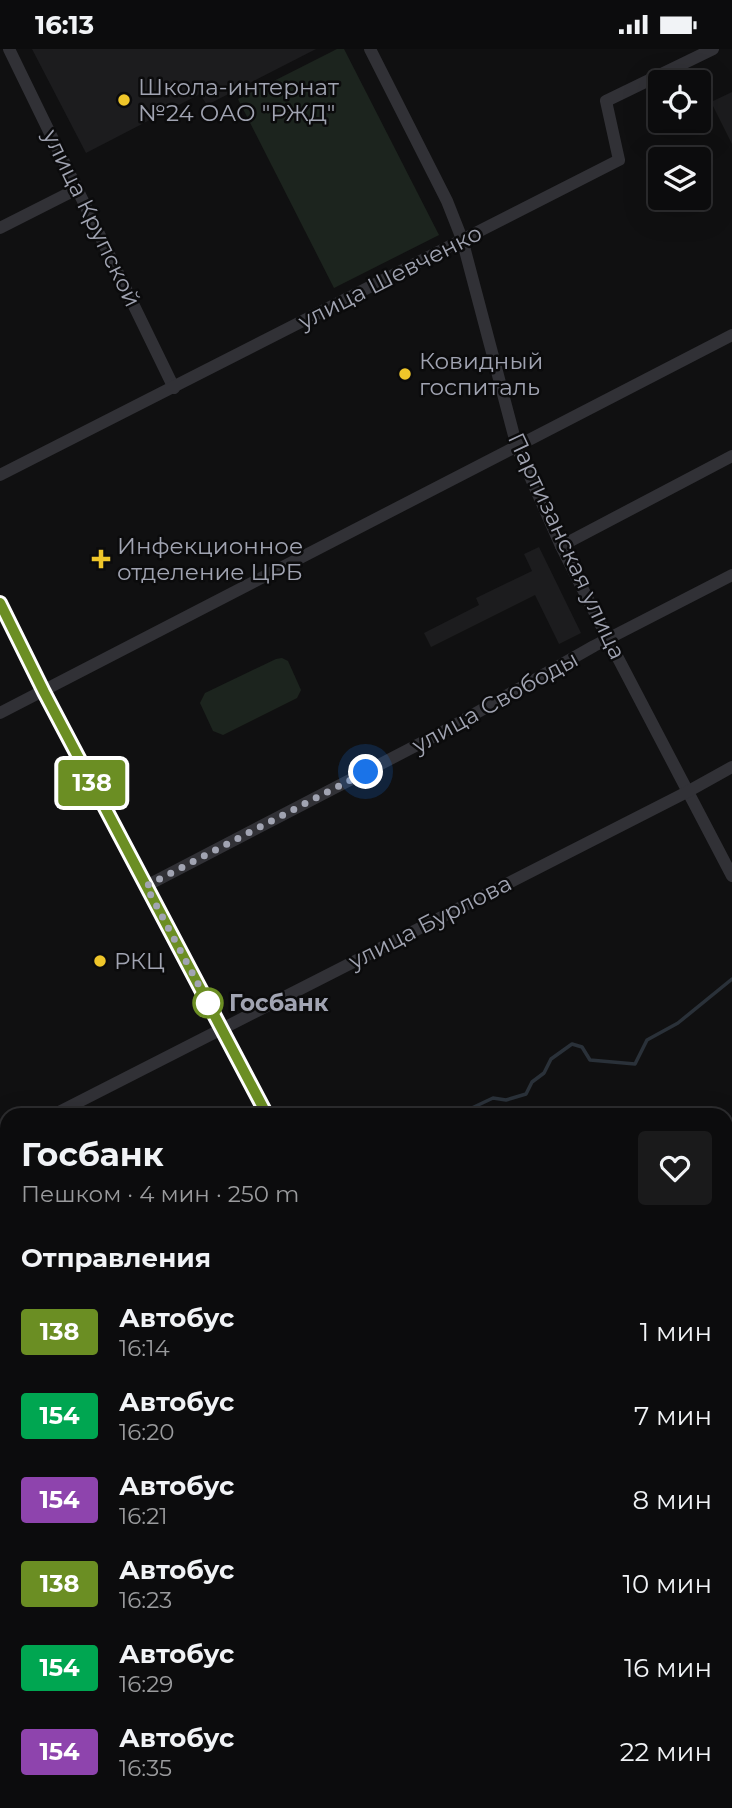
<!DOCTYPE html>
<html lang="ru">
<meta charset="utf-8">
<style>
body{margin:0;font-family:Montserrat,sans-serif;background:#1a1a1b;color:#f1f3f6;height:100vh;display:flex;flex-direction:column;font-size:26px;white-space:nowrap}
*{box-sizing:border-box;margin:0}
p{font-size:23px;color:#9a9b9d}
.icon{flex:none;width:38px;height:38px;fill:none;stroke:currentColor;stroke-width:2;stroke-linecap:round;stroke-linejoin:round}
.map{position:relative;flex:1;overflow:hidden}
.drawer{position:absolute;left:0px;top:1059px;width:733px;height:702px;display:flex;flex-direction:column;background:#0c0c0d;border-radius:21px 21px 0 0;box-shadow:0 7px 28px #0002,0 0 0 2px #2c2c2e}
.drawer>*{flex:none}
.badge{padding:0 14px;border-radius:5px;font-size:24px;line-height:46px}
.tools{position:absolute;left:648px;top:21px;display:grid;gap:14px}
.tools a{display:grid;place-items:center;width:63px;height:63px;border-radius:7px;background:#0c0c0d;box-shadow:0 7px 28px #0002,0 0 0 2px #2c2c2e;font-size:35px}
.you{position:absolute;width:35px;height:35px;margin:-18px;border:5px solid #fff;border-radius:50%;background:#1a73e8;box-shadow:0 0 0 10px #1a73e833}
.map>.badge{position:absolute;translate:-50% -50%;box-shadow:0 0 0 4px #fff}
h2{padding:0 21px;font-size:26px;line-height:63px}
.round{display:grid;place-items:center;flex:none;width:74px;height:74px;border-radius:7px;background:#1a1a1b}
.head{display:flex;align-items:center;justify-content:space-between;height:119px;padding:0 21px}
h1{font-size:33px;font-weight:700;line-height:52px}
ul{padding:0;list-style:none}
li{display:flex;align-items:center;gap:21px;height:84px;padding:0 21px}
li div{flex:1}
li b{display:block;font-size:26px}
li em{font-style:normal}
li .badge{min-width:77px;font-weight:700;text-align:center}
.status{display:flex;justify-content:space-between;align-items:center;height:49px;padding:0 35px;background:#0c0c0d;direction:ltr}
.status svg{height:19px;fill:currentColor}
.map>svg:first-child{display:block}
.built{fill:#1c1c1e}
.green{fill:#1c241e}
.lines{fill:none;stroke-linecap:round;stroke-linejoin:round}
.stream{stroke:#2a3139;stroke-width:3.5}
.street{stroke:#313136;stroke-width:12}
.line-casing{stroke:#fff;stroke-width:16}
.line{stroke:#6b8e23;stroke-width:10}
.walk{stroke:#a1a4b2;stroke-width:7;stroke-dasharray:0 12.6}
.poi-dot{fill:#efc62a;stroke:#0b0b0c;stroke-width:2.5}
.stop-dot{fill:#fff;stroke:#6b8e23;stroke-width:3.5}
.labels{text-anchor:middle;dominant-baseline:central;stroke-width:5;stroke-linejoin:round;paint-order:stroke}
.poi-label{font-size:23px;fill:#a1a4b2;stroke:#0b0b0c;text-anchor:start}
.street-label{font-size:23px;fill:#a1a4b2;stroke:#0b0b0c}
.stop-label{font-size:23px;font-weight:bold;fill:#a1a4b2;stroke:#0b0b0c;text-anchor:start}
</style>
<div class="status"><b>16:13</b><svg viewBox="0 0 49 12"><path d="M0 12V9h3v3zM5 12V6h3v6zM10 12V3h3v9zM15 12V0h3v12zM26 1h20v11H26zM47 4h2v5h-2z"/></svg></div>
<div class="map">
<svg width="732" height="1759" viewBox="0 0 732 1759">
<rect width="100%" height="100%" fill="#101011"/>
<!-- built -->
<g class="built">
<path d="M32 0H316L207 56 200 45 86 104Z"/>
<path d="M732 43V95L711 53Z"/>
<path d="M539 498 581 584 559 595 535 546 431 598 424 584 479 556 476 549 532 522 524 505Z"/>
<path d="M7 1568V1754H405L408 1759H0V1574Z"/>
</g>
<!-- green -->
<g class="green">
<path d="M337 0H344L439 186 334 239 238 50Z"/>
<path d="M282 609 288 612 301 641 297 649 223 686 213 682 200 654 205 644 276 610Z"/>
<path d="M7 1294V1477L0 1483V1300Z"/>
<path d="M726 1505 732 1506V1680L726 1671Z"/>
<path d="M726 1722 732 1733V1759H658L655 1754H726Z"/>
</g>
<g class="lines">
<!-- stream -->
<g class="stream">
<path d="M457 1066 493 1049 506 1051 526 1045 532 1033 544 1024 551 1010 572 995 582 998 590 1011 635 1015 647 991 678 974 732 930"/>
<path d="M0 1491 7 1485"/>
</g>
<!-- street -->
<g class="street">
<path d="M9 0 174 339"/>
<path d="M370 0 447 152 462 190 517 398 561 497 608 590 732 827"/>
<path d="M0 179 77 140"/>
<path d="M0 426 619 111 606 52 713 0"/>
<path d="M561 497 732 407"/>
<path d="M0 554 44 643 267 1066"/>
<path d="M0 664 732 286"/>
<path d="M146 837 448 680 594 597 732 526"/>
<path d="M53 1066 687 743 732 718"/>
<path d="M0 1093 7 1090"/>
<path d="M726 1156 732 1153"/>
<path d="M0 1272 7 1273"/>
<path d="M726 1484 732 1486"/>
<path d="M627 1754 629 1759"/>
</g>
</g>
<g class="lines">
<!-- line casing -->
<g class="line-casing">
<path id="line" d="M0 554 44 643 267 1066"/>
</g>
<!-- line -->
<use href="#line" class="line"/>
<!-- walk -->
<path class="walk" d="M208 954 212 961 146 837 366 723"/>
</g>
<!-- markers -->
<g class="poi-dot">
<circle cx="124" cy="51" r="7"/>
<circle cx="405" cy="325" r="7"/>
<path d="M97.5 499.5h7v7h7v7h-7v7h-7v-7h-7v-7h7z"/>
<circle cx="100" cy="912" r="7"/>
</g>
<circle class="stop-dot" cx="208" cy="954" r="14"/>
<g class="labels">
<!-- poi labels -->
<g class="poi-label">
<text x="138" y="38">Школа-интернат<tspan x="138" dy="26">№24 ОАО "РЖД"</tspan></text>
<text x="419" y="312">Ковидный<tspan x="419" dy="26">госпиталь</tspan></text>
<text x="117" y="497">Инфекционное<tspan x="117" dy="26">отделение ЦРБ</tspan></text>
<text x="114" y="912">РКЦ</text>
</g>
<!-- street labels -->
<g class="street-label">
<text transform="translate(92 169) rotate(64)">улица Крупской</text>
<text transform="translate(390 228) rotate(-27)">улица Шевченко</text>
<text transform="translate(567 497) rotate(65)">Партизанская улица</text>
<text transform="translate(495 653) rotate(-29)">улица Свободы</text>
<text transform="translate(430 873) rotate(-27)">улица Бурлова</text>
</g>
<!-- stop labels -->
<g class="stop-label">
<text x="229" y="954">Госбанк</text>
</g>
</g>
</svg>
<div class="tools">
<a><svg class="icon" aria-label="locate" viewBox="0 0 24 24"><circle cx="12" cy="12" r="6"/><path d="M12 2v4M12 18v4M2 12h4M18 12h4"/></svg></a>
<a><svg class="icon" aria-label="layers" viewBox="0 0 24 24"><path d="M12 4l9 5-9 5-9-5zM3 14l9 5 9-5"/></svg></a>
</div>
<div class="you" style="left:366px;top:723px"></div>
<b class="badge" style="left:92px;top:734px;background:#6b8e23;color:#fff">138</b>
<section class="drawer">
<div class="head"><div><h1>Госбанк</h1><p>Пешком · 4 мин · 250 m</p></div><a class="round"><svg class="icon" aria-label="heart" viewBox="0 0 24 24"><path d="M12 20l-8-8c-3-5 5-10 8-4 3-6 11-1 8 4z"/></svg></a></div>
<h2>Отправления</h2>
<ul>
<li><span class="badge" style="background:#6b8e23;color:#fff">138</span><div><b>Автобус</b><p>16:14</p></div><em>1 мин</em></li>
<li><span class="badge" style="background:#00a651;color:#fff">154</span><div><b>Автобус</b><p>16:20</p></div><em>7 мин</em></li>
<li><span class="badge" style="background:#8e44ad;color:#fff">154</span><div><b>Автобус</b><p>16:21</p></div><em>8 мин</em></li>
<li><span class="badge" style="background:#6b8e23;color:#fff">138</span><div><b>Автобус</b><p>16:23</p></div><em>10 мин</em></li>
<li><span class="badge" style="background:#00a651;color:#fff">154</span><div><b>Автобус</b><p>16:29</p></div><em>16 мин</em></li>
<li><span class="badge" style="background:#8e44ad;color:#fff">154</span><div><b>Автобус</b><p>16:35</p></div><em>22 мин</em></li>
</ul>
</section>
</div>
